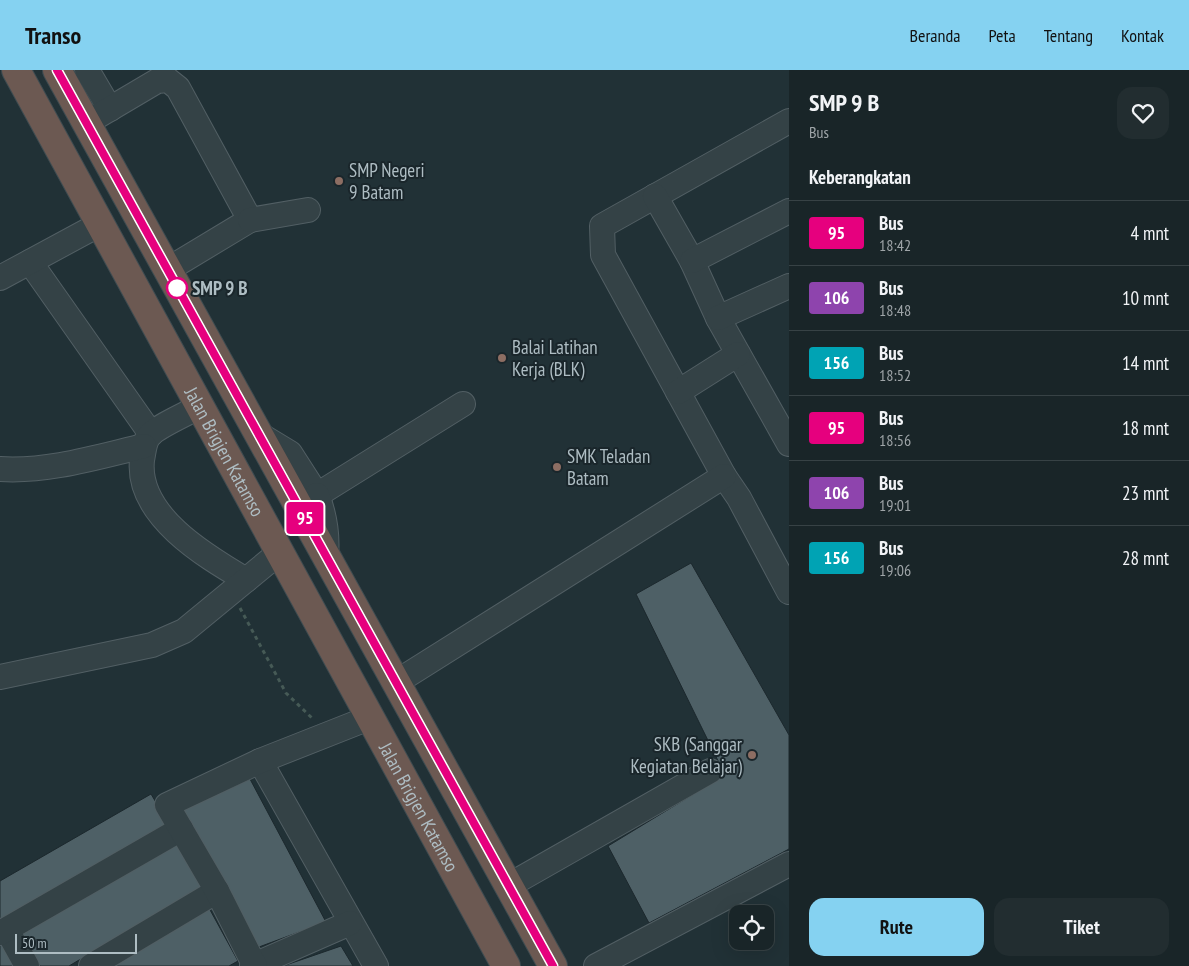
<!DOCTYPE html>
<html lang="id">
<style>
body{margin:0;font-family:"PT Sans Narrow",sans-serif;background:#222d30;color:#f1f3f6;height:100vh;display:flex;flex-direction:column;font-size:19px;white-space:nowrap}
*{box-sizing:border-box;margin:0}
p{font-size:16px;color:#9fa5a8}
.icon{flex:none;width:28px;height:28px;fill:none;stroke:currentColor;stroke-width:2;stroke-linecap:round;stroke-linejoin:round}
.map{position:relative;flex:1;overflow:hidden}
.panel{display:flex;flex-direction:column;background:#192528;width:400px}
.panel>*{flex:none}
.badge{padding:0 10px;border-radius:4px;font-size:18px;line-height:32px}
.controls{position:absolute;left:729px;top:835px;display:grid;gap:10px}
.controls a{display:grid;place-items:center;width:45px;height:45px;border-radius:10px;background:#192528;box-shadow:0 5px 20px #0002,0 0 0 1px #374245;font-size:25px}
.scale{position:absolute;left:15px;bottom:12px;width:122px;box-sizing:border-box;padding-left:5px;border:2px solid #aebdc3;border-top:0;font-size:14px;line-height:18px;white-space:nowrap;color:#aebdc3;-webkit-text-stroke:4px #1a262b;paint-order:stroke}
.map>.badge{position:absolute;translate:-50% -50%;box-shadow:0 0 0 2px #fff}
h2{padding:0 20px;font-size:19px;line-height:45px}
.round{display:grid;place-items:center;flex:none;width:52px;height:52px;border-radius:15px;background:#222d30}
.headline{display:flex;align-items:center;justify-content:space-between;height:85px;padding:0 20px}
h1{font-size:24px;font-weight:800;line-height:38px}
.cta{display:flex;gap:10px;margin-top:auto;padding:10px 20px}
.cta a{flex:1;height:58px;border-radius:15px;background:#85d2f1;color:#111;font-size:20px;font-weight:800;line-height:58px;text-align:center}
.cta a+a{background:#222d30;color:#f1f3f6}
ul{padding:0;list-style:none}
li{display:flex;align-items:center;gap:15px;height:65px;padding:0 20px;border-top:1px solid #374245}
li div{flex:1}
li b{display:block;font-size:19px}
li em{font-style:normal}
li .badge{min-width:55px;font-weight:700;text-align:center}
header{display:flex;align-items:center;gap:30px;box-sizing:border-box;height:70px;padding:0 25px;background:#85d2f1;color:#111}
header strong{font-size:24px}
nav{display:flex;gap:28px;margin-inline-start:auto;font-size:18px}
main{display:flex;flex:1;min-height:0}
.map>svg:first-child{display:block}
.building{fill:#4e6066;stroke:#1c282d}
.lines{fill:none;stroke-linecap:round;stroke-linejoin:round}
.minor-casing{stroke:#525f64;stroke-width:26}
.highway-casing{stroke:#3f4c51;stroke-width:30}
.path{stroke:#465a56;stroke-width:3;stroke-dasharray:4 4;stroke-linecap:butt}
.minor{stroke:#344246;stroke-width:24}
.highway{stroke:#6c5952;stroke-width:28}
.line-casing{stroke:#fff;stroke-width:11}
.line{stroke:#e6007e;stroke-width:8}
.education-dot{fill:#8d6e63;stroke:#1a262b;stroke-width:2}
.stop-dot{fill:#fff;stroke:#e6007e;stroke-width:2.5}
.labels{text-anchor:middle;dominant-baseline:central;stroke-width:4;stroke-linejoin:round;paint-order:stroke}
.poi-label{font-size:19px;fill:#aebdc3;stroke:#1a262b;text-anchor:start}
.stop-label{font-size:19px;font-weight:bold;fill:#aebdc3;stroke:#1a262b;text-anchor:start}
.street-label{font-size:19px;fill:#aebdc3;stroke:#1a262b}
</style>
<header>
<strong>Transo</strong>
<nav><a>Beranda</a><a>Peta</a><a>Tentang</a><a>Kontak</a></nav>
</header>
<main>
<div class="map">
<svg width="789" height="896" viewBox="0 0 789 896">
<rect width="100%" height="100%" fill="#213136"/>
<!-- building -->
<g class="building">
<path d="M691 493 789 665V779L649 853 608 776 725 705 636 524Z"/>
<path d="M250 709 326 852 259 877 183 740Z"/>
<path d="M151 724 170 756 0 854V811Z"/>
<path d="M179 769 205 815 69 896H40L21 863Z"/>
<path d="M209 838 238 891 229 896H106Z"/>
<path d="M0 872 16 896H0Z"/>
<path d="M341 876 353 896H283Z"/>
</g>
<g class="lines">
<!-- minor casing -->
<g class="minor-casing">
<g id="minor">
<path d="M87 0 110 39"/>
<path d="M789 51 602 156 603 185 724 406 739 428 789 522"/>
<path d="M86 53 157 11 168 10 178 18 250 150 167 200"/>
<path d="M655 126 692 191 718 248 789 374"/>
<path d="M250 150 308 140"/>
<path d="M692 191 789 141"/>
<path d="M30 192 151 364"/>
<path d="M0 208 100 154"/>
<path d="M718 248 789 216"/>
<path d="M678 322 738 284"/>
<path d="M200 336C189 343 158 356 150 365 144 371 144 381 142 390 136 445 205 486 246 510"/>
<path d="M257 363 290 383 317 425 463 334"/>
<path d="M0 399C49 402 97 387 144 376"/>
<path d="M317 425C325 446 328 464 326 486"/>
<path d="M0 607 152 575 184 561 280 482"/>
<path d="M395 613 724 406"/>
<path d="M260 691 376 896"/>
<path d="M508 816 710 701"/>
<path d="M7 860 27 896"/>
<path d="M0 863 181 759"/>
<path d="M91 896 217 821"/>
<path d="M252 896 350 853"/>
<path d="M255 896 217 821 167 735 260 691 369 648"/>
<path d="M596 896 789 794"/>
</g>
</g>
<!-- highway casing -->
<g class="highway-casing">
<g id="highway">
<path id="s1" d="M16 0 506 896"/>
<path d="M57 0 553 896"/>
</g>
</g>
<!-- path -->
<path class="path" d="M240 538 286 623 313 649"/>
<!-- minor -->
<use href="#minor" class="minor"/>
<!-- highway -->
<use href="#highway" class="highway"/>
</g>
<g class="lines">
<!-- line casing -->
<g class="line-casing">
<path id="line" d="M57 0 553 896"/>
</g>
<!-- line -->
<use href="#line" class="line"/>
</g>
<!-- markers -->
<g class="education-dot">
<circle cx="339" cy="111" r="5"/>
<circle cx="502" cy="288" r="5"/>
<circle cx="557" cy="397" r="5"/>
<circle cx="752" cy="685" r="5"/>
</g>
<circle class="stop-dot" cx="177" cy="218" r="10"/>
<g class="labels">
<!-- poi labels -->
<g class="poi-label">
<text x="349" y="100">SMP Negeri<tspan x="349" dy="22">9 Batam</tspan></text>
<text x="512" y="277">Balai Latihan<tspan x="512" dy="22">Kerja (BLK)</tspan></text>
<text x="567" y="386">SMK Teladan<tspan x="567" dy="22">Batam</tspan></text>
<text x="742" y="674" text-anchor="end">SKB (Sanggar<tspan x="742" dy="22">Kegiatan Belajar)</tspan></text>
</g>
<!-- stop labels -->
<g class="stop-label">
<text x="192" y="218">SMP 9 B</text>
</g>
<!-- street labels -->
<g class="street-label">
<text stroke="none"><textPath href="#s1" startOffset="435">Jalan Brigjen Katamso</textPath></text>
<text stroke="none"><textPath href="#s1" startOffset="840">Jalan Brigjen Katamso</textPath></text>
</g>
</g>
</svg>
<div class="controls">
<a><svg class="icon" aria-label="locate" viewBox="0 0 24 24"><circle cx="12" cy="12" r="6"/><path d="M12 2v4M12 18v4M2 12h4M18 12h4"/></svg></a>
</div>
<div class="scale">50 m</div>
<b class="badge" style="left:305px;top:448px;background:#e6007e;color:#fff">95</b>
</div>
<section class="panel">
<div class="headline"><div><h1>SMP 9 B</h1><p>Bus</p></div><a class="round"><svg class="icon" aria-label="heart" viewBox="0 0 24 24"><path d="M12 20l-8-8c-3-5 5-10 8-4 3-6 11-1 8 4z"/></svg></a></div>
<h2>Keberangkatan</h2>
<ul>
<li><span class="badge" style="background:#e6007e;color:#fff">95</span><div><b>Bus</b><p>18:42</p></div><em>4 mnt</em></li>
<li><span class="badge" style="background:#8e44ad;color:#fff">106</span><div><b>Bus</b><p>18:48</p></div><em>10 mnt</em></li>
<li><span class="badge" style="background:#00a3b4;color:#fff">156</span><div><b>Bus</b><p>18:52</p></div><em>14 mnt</em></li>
<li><span class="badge" style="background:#e6007e;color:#fff">95</span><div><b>Bus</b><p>18:56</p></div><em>18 mnt</em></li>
<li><span class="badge" style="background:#8e44ad;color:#fff">106</span><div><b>Bus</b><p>19:01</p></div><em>23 mnt</em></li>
<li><span class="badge" style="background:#00a3b4;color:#fff">156</span><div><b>Bus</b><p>19:06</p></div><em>28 mnt</em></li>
</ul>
<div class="cta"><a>Rute</a><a>Tiket</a></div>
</section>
</main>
